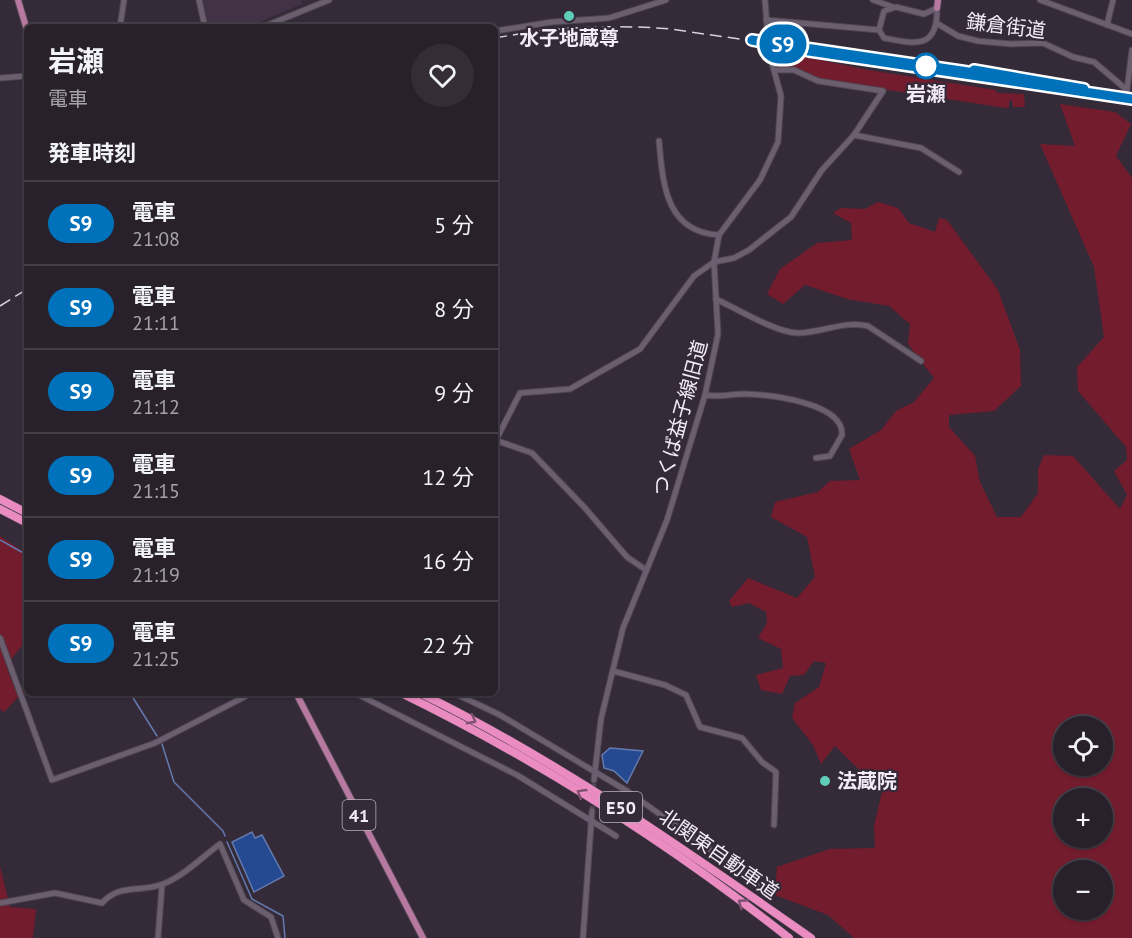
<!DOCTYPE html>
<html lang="ja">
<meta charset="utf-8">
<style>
body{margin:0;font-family:"PT Sans","Noto Sans JP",sans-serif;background:#342d36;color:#f1f3f6;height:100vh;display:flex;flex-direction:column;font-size:22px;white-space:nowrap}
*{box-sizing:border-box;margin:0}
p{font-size:20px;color:#a5a3a8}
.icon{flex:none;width:33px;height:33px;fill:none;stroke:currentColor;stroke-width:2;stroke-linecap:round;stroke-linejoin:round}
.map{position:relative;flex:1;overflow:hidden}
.side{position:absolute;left:24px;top:24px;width:474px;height:672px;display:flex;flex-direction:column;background:#28202a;border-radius:9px;box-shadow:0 2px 4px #0004,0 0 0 2px #443e47}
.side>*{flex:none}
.badge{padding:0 12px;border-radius:20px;font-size:21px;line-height:39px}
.controls{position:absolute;left:1053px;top:716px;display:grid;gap:12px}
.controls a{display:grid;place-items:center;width:60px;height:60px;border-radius:50%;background:#28202a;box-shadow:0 2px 4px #0004,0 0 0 2px #443e47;font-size:30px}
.map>.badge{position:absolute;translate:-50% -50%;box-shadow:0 0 0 3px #fff}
h2{padding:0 24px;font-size:22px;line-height:54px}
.round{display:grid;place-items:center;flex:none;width:63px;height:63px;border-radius:32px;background:#342d36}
.summary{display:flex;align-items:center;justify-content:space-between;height:102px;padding:0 24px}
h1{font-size:28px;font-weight:700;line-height:45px}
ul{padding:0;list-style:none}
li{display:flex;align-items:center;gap:18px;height:84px;padding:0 24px;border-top:2px solid #443e47}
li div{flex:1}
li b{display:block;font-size:22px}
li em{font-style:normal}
li .badge{min-width:66px;font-weight:700;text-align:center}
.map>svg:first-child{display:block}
.built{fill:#413245}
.green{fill:#731c2e;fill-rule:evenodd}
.water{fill:#254a91;stroke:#637aaf;stroke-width:1.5}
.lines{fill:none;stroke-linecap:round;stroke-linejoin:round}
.stream{stroke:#637aaf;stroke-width:1.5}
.minor-tunnel{stroke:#524754;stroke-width:5;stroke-dasharray:5 2.5;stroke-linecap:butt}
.minor-casing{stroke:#504652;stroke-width:7}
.major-casing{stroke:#504652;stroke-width:8}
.highway-casing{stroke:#504652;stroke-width:9}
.minor{stroke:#6b5f6f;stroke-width:5}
.major{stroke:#b779a1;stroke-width:6}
.highway{stroke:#ea8bc2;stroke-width:8}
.rail{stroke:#d9d0db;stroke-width:1.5;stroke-dasharray:12 6;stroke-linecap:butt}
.oneway{stroke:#7d516f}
.line-casing{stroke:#fff;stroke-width:14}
.line{stroke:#0072bc;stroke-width:9}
.poi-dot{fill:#5eceb8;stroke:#352a38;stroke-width:2}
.stop-dot{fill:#fff;stroke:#0072bc;stroke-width:3}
.labels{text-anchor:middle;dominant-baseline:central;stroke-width:4.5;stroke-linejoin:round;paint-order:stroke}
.shield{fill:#352a38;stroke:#bab1bc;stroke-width:1.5}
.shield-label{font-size:18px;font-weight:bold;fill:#f3ebf5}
.street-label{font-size:20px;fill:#f3ebf5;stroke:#352a38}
.poi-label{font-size:20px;font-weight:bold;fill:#f3ebf5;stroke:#352a38}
.stop-label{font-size:20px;font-weight:bold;fill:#f3ebf5;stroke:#352a38}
</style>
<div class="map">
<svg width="1132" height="938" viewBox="0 0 1132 938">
<rect width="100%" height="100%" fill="#352a38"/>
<!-- built -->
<path class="built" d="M202 0H301L302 4 248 27H206Z"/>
<!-- green -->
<g class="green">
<path d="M772 50 868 70 996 90 997 93 1024 94 1025 107H1013L1012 100 1009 101V108L999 107 818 79 777 68Z"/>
<path d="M1060 104 1115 112 1131 124 1116 156 1132 178V938H854L828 915 775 895 777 867 830 849 875 848 874 826 882 792 835 746 821 764 813 745 792 718 795 703 819 687 826 663 814 661 804 675 790 676 782 694 761 690 756 675 783 668 781 649 758 638 767 623 766 612 749 603 732 607 729 601 748 578 797 598 815 577 807 537 771 517 775 502 818 492 830 481 860 480 849 449 881 430 896 411 914 402 934 378 908 344 910 324 889 306 847 299 805 285 783 304 767 294 780 269 817 243 852 240 851 223 833 213 841 208 865 209 878 202 898 208 909 223 935 232 939 218 947 220 998 290 1020 350 1021 386 994 411 949 415V427L975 456 980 482 997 517H1021L1038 493V469L1044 455 1073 456 1120 509 1127 495 1114 471 1127 460 1126 447 1078 391 1077 367 1104 337 1094 267 1040 144 1075 146ZM1064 726H1102V765H1064ZM1064 798H1102V837H1064ZM1064 870H1102V909H1064Z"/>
<path d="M0 536 27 554V629L24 643 6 666 18 697 4 712 0 709Z"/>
<path d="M0 866 10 907 36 909 33 938H0Z"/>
</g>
<!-- water -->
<g class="water">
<path d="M610 748 643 751 627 783 614 771 604 768 602 755Z"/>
<path d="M252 832 255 838 262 835 284 876 254 892 232 842Z"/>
</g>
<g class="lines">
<!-- stream -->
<g class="stream">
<path d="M0 540 27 555"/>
<path d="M130 693 157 736"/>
<path d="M162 744 174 782 223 831 225 836"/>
<path d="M227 842 252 899 283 916 285 938"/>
</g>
<!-- minor-tunnel -->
<path class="minor-tunnel" d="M592 811 594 780"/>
<!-- minor casing -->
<g class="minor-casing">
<g id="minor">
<path d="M199 0 205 27"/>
<path d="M873 0 893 7"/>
<path d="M1040 0 1132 34"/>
<path d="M896 7 924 14 937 8C938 50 915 44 884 38L879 30 884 11Z"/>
<path d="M766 20 879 30"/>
<path d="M938 24 958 36 978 41 1011 44 1043 43 1073 57 1094 62 1127 90 1132 50"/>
<path d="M1107 25 1113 0"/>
<path d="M120 27 124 0"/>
<path d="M263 27 329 0"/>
<path d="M495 31 552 22 609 18 666 0"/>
<path d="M0 78 27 76"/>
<path d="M854 135 921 148 959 172"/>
<path d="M659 141C663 183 665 232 719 235"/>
<path d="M716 299C737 309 777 333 798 333 820 333 846 320 868 326L921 361"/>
<path d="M705 395C720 398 733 393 747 394 771 395 844 403 842 435L830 456 816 458"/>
<path d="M495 440 532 453 585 508 627 557 646 570"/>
<path d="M496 440 520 393 570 389 640 349 694 276 714 262 734 258 749 250 791 217 822 170 854 135 883 91 818 81 794 70H774"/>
<path d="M0 638 52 780 155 743 252 693"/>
<path d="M613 671 665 685 686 695 700 727 742 738 762 762 776 772 774 825"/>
<path d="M355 693 517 775 616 836"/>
<path d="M454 693 500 715 627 791 763 887"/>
<path d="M594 780 601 719 623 628 667 520 705 395 718 334 714 262 719 235 760 180 778 142 781 96 769 52 765 0"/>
<path d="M0 903 55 893 102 903C120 883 140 893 163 884 184 876 202 857 220 844L244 900 271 917 278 938"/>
<path d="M158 938 162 885"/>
<path d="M583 938 592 811"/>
</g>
</g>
<!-- major casing -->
<g class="major-casing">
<g id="major">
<path d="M18 0 27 30"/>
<path d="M937 8 938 0"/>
<path d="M296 693 423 938"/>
</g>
</g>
<!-- highway casing -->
<g class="highway-casing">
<g id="highway">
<path d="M0 499 27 513"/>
<path d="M0 509 27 523"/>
<path d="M401 693C538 760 669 843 789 938"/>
<path d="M420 693C559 761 685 850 811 938"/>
</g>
</g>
<!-- minor -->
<use href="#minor" class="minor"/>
<!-- major -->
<use href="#major" class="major"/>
<!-- highway -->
<use href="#highway" class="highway"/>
<!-- rail -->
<g class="rail">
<path d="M495 38C554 27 611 24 670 29L1132 96"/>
<path d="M0 306 27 289"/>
</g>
</g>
<!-- one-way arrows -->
<defs><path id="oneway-chevron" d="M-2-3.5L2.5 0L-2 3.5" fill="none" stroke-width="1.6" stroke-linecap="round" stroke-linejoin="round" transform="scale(1.5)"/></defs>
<g class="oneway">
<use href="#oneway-chevron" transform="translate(472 720) rotate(28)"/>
<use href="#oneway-chevron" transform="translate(581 793) rotate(-149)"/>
<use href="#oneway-chevron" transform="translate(742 903) rotate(-144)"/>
</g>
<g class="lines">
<!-- line casing -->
<g class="line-casing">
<path id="line" d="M974 70 1084 89 752 40 809 51 1132 99"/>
</g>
<!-- line -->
<use href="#line" class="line"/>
</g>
<!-- markers -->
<g class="poi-dot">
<circle cx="569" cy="16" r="6"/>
<circle cx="825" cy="781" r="6"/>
</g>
<circle class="stop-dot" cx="926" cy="66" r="12"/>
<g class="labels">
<!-- shield labels -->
<g class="shield">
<rect x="600" y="792" width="42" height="30" rx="4.5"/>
<rect x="342.5" y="800" width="33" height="30" rx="4.5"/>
</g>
<g class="shield-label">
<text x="621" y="807">E50</text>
<text x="359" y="815">41</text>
</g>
<!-- street labels -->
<g class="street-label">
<text transform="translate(1006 26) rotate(7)">鎌倉街道</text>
<text transform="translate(680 418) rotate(-75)">つくば益子線旧道</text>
<text transform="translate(719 854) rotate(35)">北関東自動車道</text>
</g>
<!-- poi labels -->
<g class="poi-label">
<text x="569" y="38">水子地蔵尊</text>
<text x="837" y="781" text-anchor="start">法蔵院</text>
</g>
<!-- stop labels -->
<g class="stop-label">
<text x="926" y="94">岩瀬</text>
</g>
</g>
</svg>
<div class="controls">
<a><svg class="icon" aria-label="locate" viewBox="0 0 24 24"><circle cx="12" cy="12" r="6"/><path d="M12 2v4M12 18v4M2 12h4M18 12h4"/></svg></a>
<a>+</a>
<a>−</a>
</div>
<b class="badge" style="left:783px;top:44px;background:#0072bc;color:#fff">S9</b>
<section class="side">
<div class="summary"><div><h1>岩瀬</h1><p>電車</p></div><a class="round"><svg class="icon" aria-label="heart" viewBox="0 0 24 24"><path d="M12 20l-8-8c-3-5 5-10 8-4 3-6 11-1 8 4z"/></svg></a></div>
<h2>発車時刻</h2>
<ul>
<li><span class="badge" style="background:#0072bc;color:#fff">S9</span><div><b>電車</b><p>21:08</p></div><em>5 分</em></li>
<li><span class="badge" style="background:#0072bc;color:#fff">S9</span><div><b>電車</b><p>21:11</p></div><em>8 分</em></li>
<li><span class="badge" style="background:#0072bc;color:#fff">S9</span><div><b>電車</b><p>21:12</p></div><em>9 分</em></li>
<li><span class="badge" style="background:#0072bc;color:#fff">S9</span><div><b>電車</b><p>21:15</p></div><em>12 分</em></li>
<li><span class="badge" style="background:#0072bc;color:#fff">S9</span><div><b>電車</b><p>21:19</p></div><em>16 分</em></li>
<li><span class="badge" style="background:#0072bc;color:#fff">S9</span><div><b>電車</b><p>21:25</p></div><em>22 分</em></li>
</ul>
</section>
</div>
